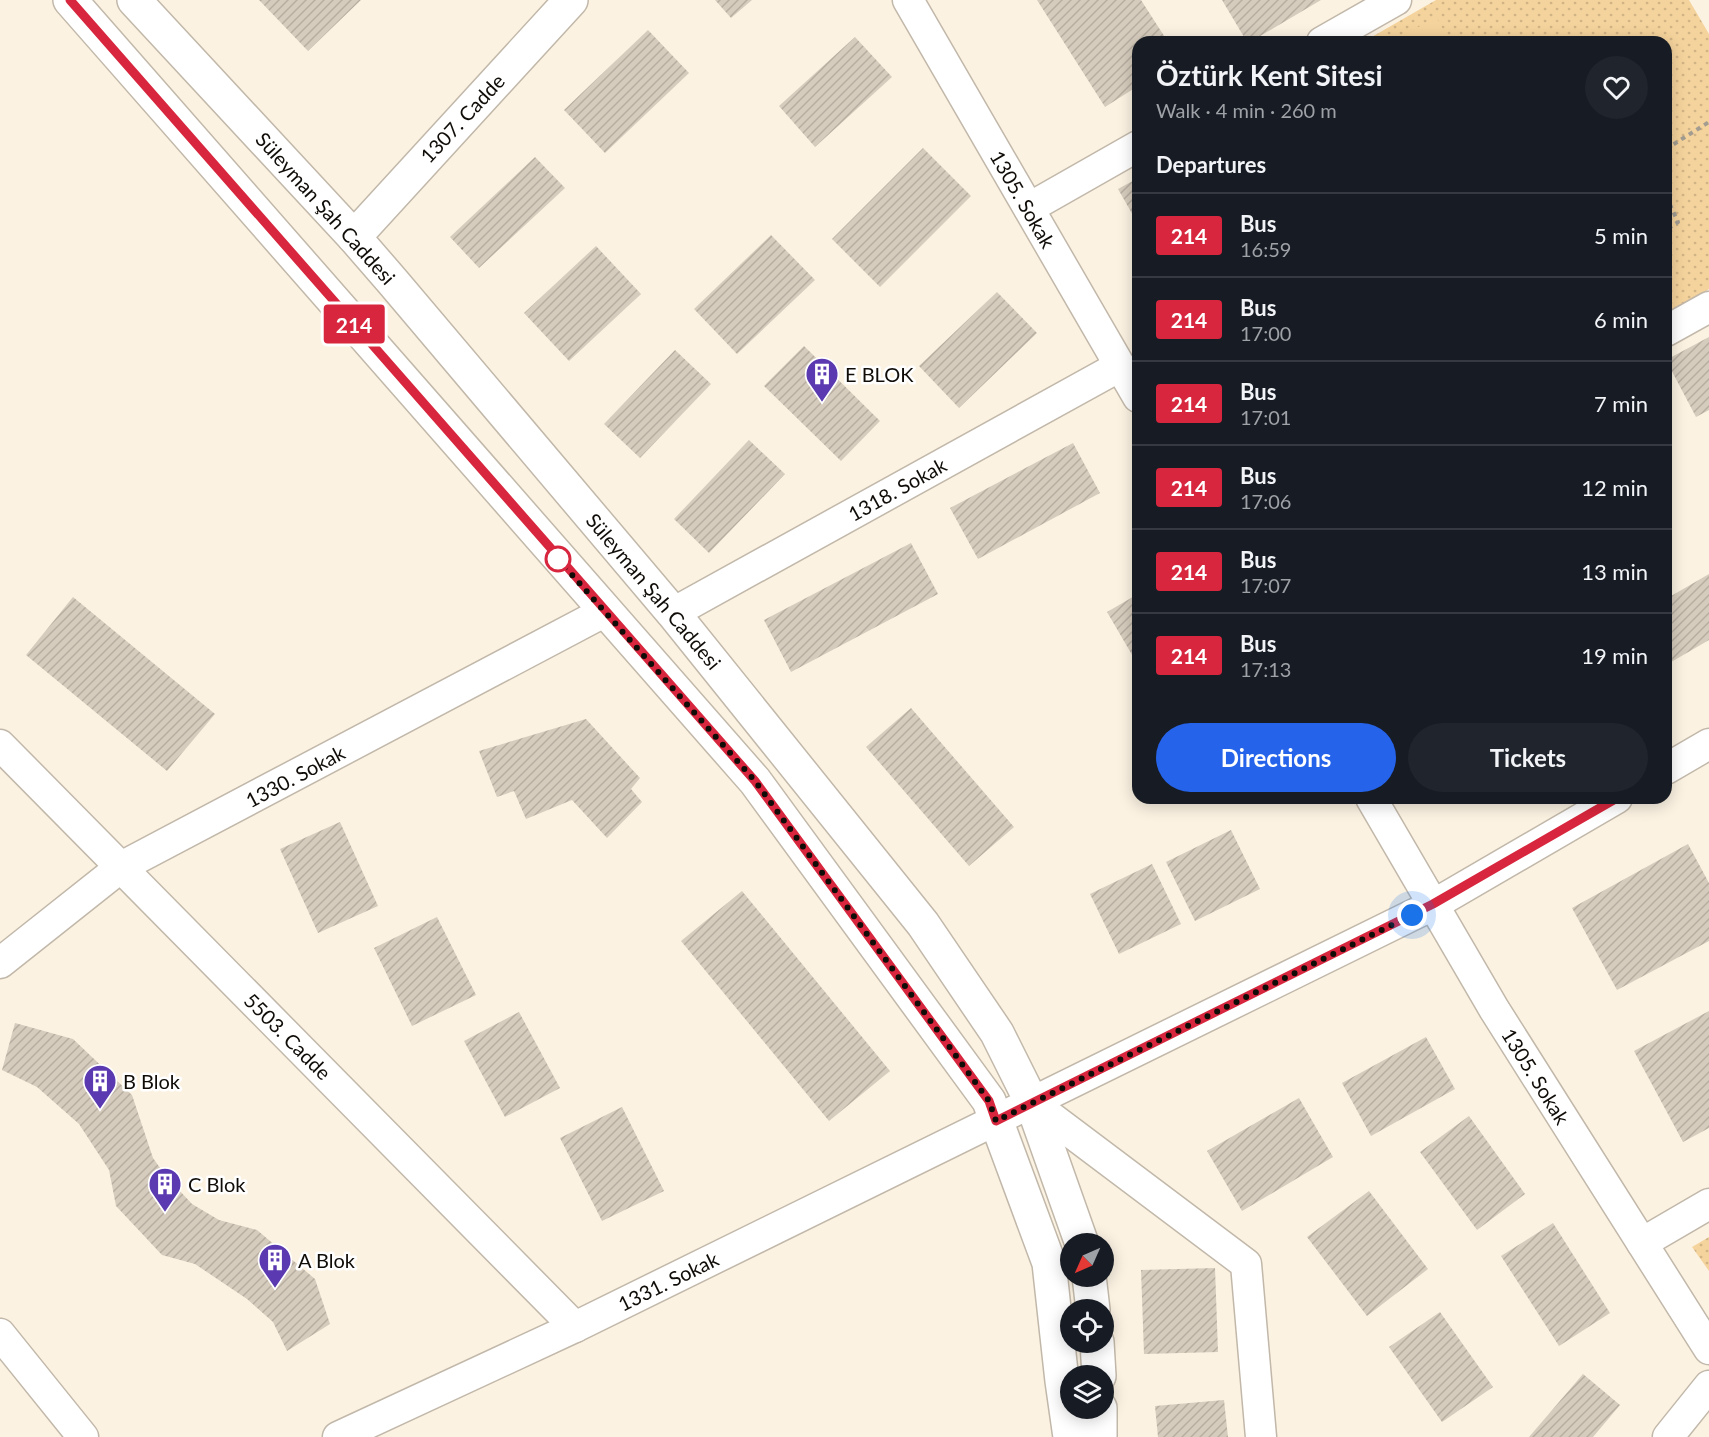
<!DOCTYPE html>
<meta charset="utf-8">
<style>
body{margin:0;font-family:Lato,sans-serif;background:#20242c;color:#f1f3f6;height:100vh;display:flex;flex-direction:column;font-size:22px;white-space:nowrap}
*{box-sizing:border-box;margin:0}
p{font-size:20px;color:#9ea1a6}
.icon{flex:none;width:33px;height:33px;fill:none;stroke:currentColor;stroke-width:2;stroke-linecap:round;stroke-linejoin:round}
.map{position:relative;flex:1;overflow:hidden}
.drawer{position:absolute;left:1132px;top:36px;width:540px;height:768px;display:flex;flex-direction:column;background:#171b24;border-radius:18px;box-shadow:0 3px 15px #0003}
.drawer>*{flex:none}
.badge{padding:0 12px;border-radius:4px;font-size:21px;line-height:39px}
.needle{width:39px;rotate:225deg}
.controls{position:absolute;left:1060px;top:1233px;display:grid;gap:12px}
.controls a{display:grid;place-items:center;width:54px;height:54px;border-radius:50%;background:#171b24;box-shadow:0 3px 15px #0003;font-size:30px}
.you{position:absolute;width:30px;height:30px;margin:-15px;border:4px solid #fff;border-radius:50%;background:#1a73e8;box-shadow:0 0 0 9px #1a73e833}
.map>.badge{position:absolute;translate:-50% -50%;box-shadow:0 0 0 3px #fff}
h2{padding:0 24px;font-size:22px;line-height:54px}
.round{display:grid;place-items:center;flex:none;width:63px;height:63px;border-radius:32px;background:#20242c}
.overview{display:flex;align-items:center;justify-content:space-between;height:102px;padding:0 24px}
h1{font-size:28px;font-weight:700;line-height:45px}
.primary-button{display:flex;gap:12px;margin-top:auto;padding:12px 24px}
.primary-button a{flex:1;height:69px;border-radius:36px;background:#2563eb;color:#fff;font-size:24px;font-weight:700;line-height:69px;text-align:center}
.primary-button a+a{background:#20242c;color:#f1f3f6}
ul{padding:0;list-style:none}
li{display:flex;align-items:center;gap:18px;height:84px;padding:0 24px;border-top:2px solid #363941}
li div{flex:1}
li b{display:block;font-size:22px}
li em{font-style:normal}
li .badge{min-width:66px;font-weight:700;text-align:center}
.map>svg:first-child{display:block}
.park{fill:url(#park-dots)}
.pitch{fill:#f5d39c}
.building{fill:url(#building-hatch)}
.lines{fill:none;stroke-linecap:round;stroke-linejoin:round}
.street-casing{stroke:#c2b8aa;stroke-width:33}
.secondary-casing{stroke:#c2b8aa;stroke-width:36}
.path{stroke:#a39c91;stroke-width:4;stroke-dasharray:4.5 4.5;stroke-linecap:butt}
.street{stroke:#fff;stroke-width:30}
.secondary{stroke:#fff;stroke-width:33}
.line-casing{stroke:#fff;stroke-width:14}
.line{stroke:#d7263d;stroke-width:9}
.walk{stroke:#100c08;stroke-width:6;stroke-dasharray:0 10.8}
.stop-dot{fill:#fff;stroke:#d7263d;stroke-width:3}
.labels{text-anchor:middle;dominant-baseline:central;stroke-width:5;stroke-linejoin:round;paint-order:stroke}
.street-label{font-size:20px;fill:#100c08;stroke:#fff}
.poi-label{font-size:20px;fill:#100c08;stroke:#fff;text-anchor:start}
</style>
<div class="map">
<svg width="1709" height="1437" viewBox="0 0 1709 1437">
<defs>
<pattern id="park-dots" width="8" height="8" patternUnits="userSpaceOnUse" patternTransform="scale(1.5)"><rect width="8" height="8" fill="#f5d39c"/><path d="M2 2h.1M6 6h.1" fill="none" stroke="#d1b485" stroke-width="1.8" stroke-linecap="round"/></pattern>
<pattern id="building-hatch" width="6" height="6" patternUnits="userSpaceOnUse" patternTransform="scale(1.5)"><rect width="6" height="6" fill="#d6ccbd"/><path d="M-1 1l2-2M0 6l6-6M5 7l2-2" fill="none" stroke="#b7aea1"/></pattern>
</defs>
<rect width="100%" height="100%" fill="#fbf2e2"/>
<!-- park -->
<g class="park">
<path d="M1436 0H1689L1709 34V289L1667 313 1666 42H1363Z"/>
<path d="M1709 1237V1271L1692 1247Z"/>
</g>
<!-- pitch -->
<path class="pitch" d="M1436 17 1450 42H1392Z"/>
<!-- building -->
<g class="building">
<path d="M259 0H361L308 51Z"/>
<path d="M715 0H752L731 18Z"/>
<path d="M1037 0H1141L1168 42H1138V86L1105 107Z"/>
<path d="M1222 0H1321L1250 42H1247Z"/>
<path d="M648 30 689 73 605 153 564 110Z"/>
<path d="M855 37 892 77 815 147 779 106Z"/>
<path d="M923 148 971 196 880 287 832 239Z"/>
<path d="M535 157 565 188 479 268 450 237Z"/>
<path d="M1138 178V224L1118 189Z"/>
<path d="M771 235 815 280 737 354 694 309Z"/>
<path d="M596 246 641 294 569 361 524 313Z"/>
<path d="M997 292 1037 333 959 408 919 366Z"/>
<path d="M1709 337V410L1696 417 1666 360Z"/>
<path d="M804 346 880 421 841 461 764 386Z"/>
<path d="M675 350 711 384 640 458 604 424Z"/>
<path d="M749 440 785 474 709 553 674 519Z"/>
<path d="M1073 443 1100 493 978 559 950 508Z"/>
<path d="M911 543 938 594 791 672 764 620Z"/>
<path d="M1709 574V640L1666 665V599Z"/>
<path d="M1138 594V665L1107 612Z"/>
<path d="M73 597 215 714 167 771 26 655Z"/>
<path d="M911 708 1014 827 969 866 866 747Z"/>
<path d="M586 719 640 778 631 789 642 802 607 838 572 800 526 819 514 791 497 797 479 751Z"/>
<path d="M340 822 378 906 318 933 280 849Z"/>
<path d="M1231 830 1260 889 1195 921 1166 862Z"/>
<path d="M1688 844 1709 883V941L1617 990 1572 908Z"/>
<path d="M1152 864 1181 924 1119 954 1090 894Z"/>
<path d="M742 891 890 1071 829 1121 681 941Z"/>
<path d="M437 917 476 995 412 1026 374 948Z"/>
<path d="M1709 1011V1128L1683 1142 1634 1051Z"/>
<path d="M519 1012 560 1088 505 1117 464 1041Z"/>
<path d="M15 1023 73 1039 132 1095 153 1158 165 1175 192 1204 219 1220 257 1230 315 1279 330 1324 287 1351 273 1322 247 1299 195 1264 162 1255 116 1206 109 1170 79 1124 37 1087 2 1070Z"/>
<path d="M1426 1037 1455 1089 1371 1136 1342 1083Z"/>
<path d="M1299 1098 1333 1157 1242 1211 1207 1151Z"/>
<path d="M622 1107 664 1191 602 1221 560 1138Z"/>
<path d="M1469 1116 1525 1194 1477 1230 1420 1152Z"/>
<path d="M1369 1191 1428 1269 1367 1316 1307 1237Z"/>
<path d="M1553 1223 1610 1313 1559 1346 1501 1256Z"/>
<path d="M1215 1268 1218 1352 1144 1354 1141 1270Z"/>
<path d="M1440 1312 1493 1387 1442 1422 1389 1347Z"/>
<path d="M1583 1374 1620 1405 1593 1437H1529Z"/>
<path d="M1224 1400 1228 1437H1158L1155 1406Z"/>
</g>
<g class="lines">
<!-- street casing -->
<g class="street-casing">
<g id="street">
<path d="M908 0 1138 397"/>
<path d="M1322 42 1396 0"/>
<path d="M1029 208 1138 146"/>
<path d="M1666 331 1709 307"/>
<path d="M673 613 1120 366"/>
<path d="M0 745 575 1327"/>
<path d="M1666 769 1709 744"/>
<path d="M1371 798 1494 1009 1709 1349"/>
<path d="M0 963 121 867 604 612"/>
<path d="M1032 1103 1246 1264 1261 1437"/>
<path d="M1642 1243 1709 1204"/>
<path d="M0 1334 83 1437"/>
<path d="M338 1437 575 1327 1433 905 1617 798"/>
<path d="M1668 1437 1709 1386"/>
</g>
</g>
<!-- secondary casing -->
<g class="secondary-casing">
<g id="secondary">
<path d="M70 0 755 781 989 1101 1049 1263 1062 1381 1070 1437"/>
<path d="M134 0 354 237 393 282 673 613 923 924 997 1033 1032 1103 1082 1244"/>
<path d="M354 237 571 0"/>
<path d="M1089 1276 1093 1310"/>
<path d="M1097 1342 1099 1376"/>
<path d="M1100 1408V1437"/>
</g>
</g>
<!-- path -->
<g class="path">
<path d="M1666 149 1709 122"/>
<path d="M1666 196 1678 222 1666 230"/>
</g>
<!-- street -->
<use href="#street" class="street"/>
<!-- secondary -->
<use href="#secondary" class="secondary"/>
</g>
<g class="lines">
<!-- line casing -->
<g class="line-casing">
<path id="line" d="M70 0 755 781 989 1101 996 1121 1433 904 1617 798"/>
</g>
<!-- line -->
<use href="#line" class="line"/>
<!-- walk -->
<path class="walk" d="M558 559 755 781 989 1101 996 1121 1412 915"/>
</g>
<!-- icons -->
<defs>
<g id="building-pin" transform="scale(1.725)"><path d="M0 17L-7.5 6A9.5 9.5 0 1 1 7.5 6Z" fill="#5a39b1" stroke="#fff"/><path d="M-4-6H4V6H1V3H-1V6H-4ZM-2.5-4.3h1.7v1.8h-1.7ZM.8-4.3h1.7v1.8H.8ZM-2.5-1h1.7V.8h-1.7ZM.8-1h1.7V.8H.8Z" fill="#fff"/></g>
</defs>
<g fill-rule="evenodd">
<use href="#building-pin" x="822" y="374"/>
<use href="#building-pin" x="100" y="1081"/>
<use href="#building-pin" x="165" y="1184"/>
<use href="#building-pin" x="275" y="1260"/>
</g>
<!-- markers -->
<circle class="stop-dot" cx="558" cy="559" r="12"/>
<g class="labels">
<!-- street labels -->
<g class="street-label">
<text transform="translate(462 118) rotate(-47)">1307. Cadde</text>
<text transform="translate(1023 199) rotate(60)">1305. Sokak</text>
<text transform="translate(326 208) rotate(48)">Süleyman Şah Caddesi</text>
<text transform="translate(897 489) rotate(-29)">1318. Sokak</text>
<text transform="translate(654 591) rotate(50)">Süleyman Şah Caddesi</text>
<text transform="translate(295 776) rotate(-28)">1330. Sokak</text>
<text transform="translate(288 1036) rotate(45)">5503. Cadde</text>
<text transform="translate(1536 1076) rotate(58)">1305. Sokak</text>
<text transform="translate(668 1281) rotate(-26)">1331. Sokak</text>
</g>
<!-- poi labels -->
<g class="poi-label">
<text x="845" y="374">E BLOK</text>
<text x="123" y="1081">B Blok</text>
<text x="188" y="1184">C Blok</text>
<text x="298" y="1260">A Blok</text>
</g>
</g>
</svg>
<div class="controls">
<a><svg class="needle" viewBox="-14 -14 28 28"><path d="M0-13l5 13h-10z" fill="#e53935"/><path d="M0 13l5-13h-10z" fill="#9ea1a6"/></svg></a>
<a><svg class="icon" aria-label="locate" viewBox="0 0 24 24"><circle cx="12" cy="12" r="6"/><path d="M12 2v4M12 18v4M2 12h4M18 12h4"/></svg></a>
<a><svg class="icon" aria-label="layers" viewBox="0 0 24 24"><path d="M12 4l9 5-9 5-9-5zM3 14l9 5 9-5"/></svg></a>
</div>
<div class="you" style="left:1412px;top:915px"></div>
<b class="badge" style="left:354px;top:324px;background:#d7263d;color:#fff">214</b>
<section class="drawer">
<div class="overview"><div><h1>Öztürk Kent Sitesi</h1><p>Walk · 4 min · 260 m</p></div><a class="round"><svg class="icon" aria-label="heart" viewBox="0 0 24 24"><path d="M12 20l-8-8c-3-5 5-10 8-4 3-6 11-1 8 4z"/></svg></a></div>
<h2>Departures</h2>
<ul>
<li><span class="badge" style="background:#d7263d;color:#fff">214</span><div><b>Bus</b><p>16:59</p></div><em>5 min</em></li>
<li><span class="badge" style="background:#d7263d;color:#fff">214</span><div><b>Bus</b><p>17:00</p></div><em>6 min</em></li>
<li><span class="badge" style="background:#d7263d;color:#fff">214</span><div><b>Bus</b><p>17:01</p></div><em>7 min</em></li>
<li><span class="badge" style="background:#d7263d;color:#fff">214</span><div><b>Bus</b><p>17:06</p></div><em>12 min</em></li>
<li><span class="badge" style="background:#d7263d;color:#fff">214</span><div><b>Bus</b><p>17:07</p></div><em>13 min</em></li>
<li><span class="badge" style="background:#d7263d;color:#fff">214</span><div><b>Bus</b><p>17:13</p></div><em>19 min</em></li>
</ul>
<div class="primary-button"><a>Directions</a><a>Tickets</a></div>
</section>
</div>
